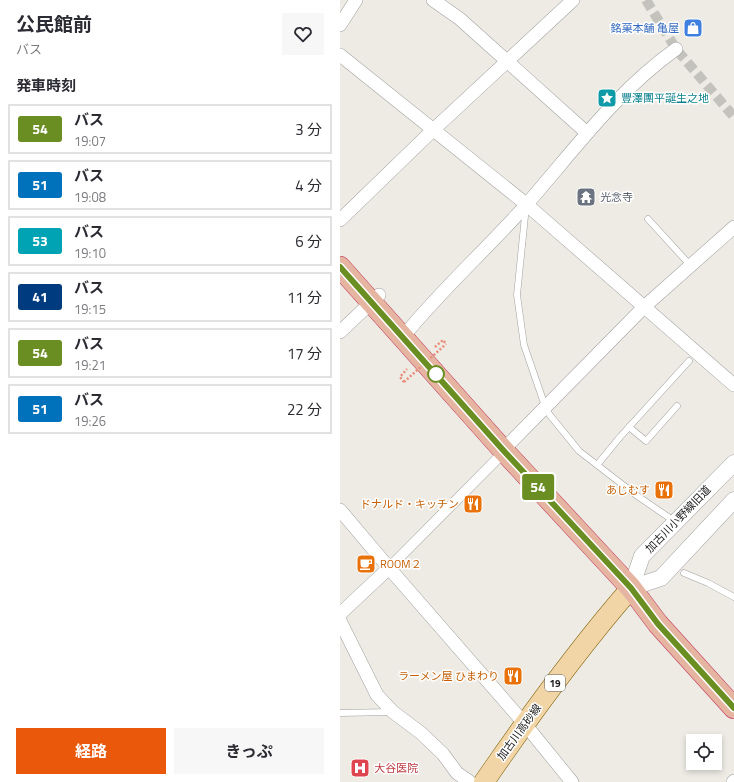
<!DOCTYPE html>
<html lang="ja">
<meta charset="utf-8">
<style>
body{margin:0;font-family:"Titillium Web","Noto Sans JP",sans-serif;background:#f7f7f7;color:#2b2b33;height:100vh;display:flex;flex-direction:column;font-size:15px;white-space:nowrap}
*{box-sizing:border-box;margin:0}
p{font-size:13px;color:#7c7c81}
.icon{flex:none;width:22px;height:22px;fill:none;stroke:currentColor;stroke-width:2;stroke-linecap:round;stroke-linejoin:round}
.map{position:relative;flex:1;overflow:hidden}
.side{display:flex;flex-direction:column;background:#fff;width:340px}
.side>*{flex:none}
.badge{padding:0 8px;border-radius:3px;font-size:14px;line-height:26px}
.buttons{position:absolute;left:346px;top:734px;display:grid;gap:8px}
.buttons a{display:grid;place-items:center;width:36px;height:36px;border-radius:0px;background:#fff;box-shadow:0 2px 6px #0003;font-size:20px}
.map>.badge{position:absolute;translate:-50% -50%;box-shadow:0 0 0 2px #fff}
h2{padding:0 16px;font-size:15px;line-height:36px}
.round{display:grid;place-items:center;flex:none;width:42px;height:42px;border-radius:0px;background:#f7f7f7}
.headline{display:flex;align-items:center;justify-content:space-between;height:68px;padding:0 16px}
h1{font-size:19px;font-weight:700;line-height:30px}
.cta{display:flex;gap:8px;margin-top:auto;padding:8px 16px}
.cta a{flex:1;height:46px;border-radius:0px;background:#ea580c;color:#fff;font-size:16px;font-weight:700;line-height:46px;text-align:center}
.cta a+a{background:#f7f7f7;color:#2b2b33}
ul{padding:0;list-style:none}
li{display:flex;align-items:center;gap:12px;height:50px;margin:0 8px 6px;padding:0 8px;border:2px solid #e1e1e2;border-radius:0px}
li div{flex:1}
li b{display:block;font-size:15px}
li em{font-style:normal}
li .badge{min-width:44px;font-weight:700;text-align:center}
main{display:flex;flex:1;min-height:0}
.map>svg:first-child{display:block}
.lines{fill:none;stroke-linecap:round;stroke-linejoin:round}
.pedestrian-tunnel{stroke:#c3c2bc;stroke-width:10;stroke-dasharray:10 5;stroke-linecap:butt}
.service-casing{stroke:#a1a1a1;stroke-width:7}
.pedestrian-casing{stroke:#a1a1a1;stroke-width:11}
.minor-casing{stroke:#a1a1a1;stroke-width:14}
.tertiary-casing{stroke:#a1a1a1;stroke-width:17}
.primary-casing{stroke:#856711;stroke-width:21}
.trunk-casing{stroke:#c4385f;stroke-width:22}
.path{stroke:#e98c79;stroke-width:2.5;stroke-dasharray:2 2;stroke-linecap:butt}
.service{stroke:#fff;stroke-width:6}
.pedestrian{stroke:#fff;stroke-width:10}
.minor{stroke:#fff;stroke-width:13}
.tertiary{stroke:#fff;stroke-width:16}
.primary{stroke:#f1d5a6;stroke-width:20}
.trunk{stroke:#e6b5a2;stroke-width:21}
.path-bridge{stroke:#e98c79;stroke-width:2.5;stroke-dasharray:2 2;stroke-linecap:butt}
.line-casing{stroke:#fff;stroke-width:9}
.line{stroke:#6b8e23;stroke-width:6}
.stop-dot{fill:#fff;stroke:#6b8e23;stroke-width:2}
.labels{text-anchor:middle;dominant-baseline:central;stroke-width:3;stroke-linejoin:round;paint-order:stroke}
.shield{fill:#fff;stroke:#616161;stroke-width:1}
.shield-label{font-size:10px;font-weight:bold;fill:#1d1d1d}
.shop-label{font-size:11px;fill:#366cbe;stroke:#fff;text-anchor:end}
.culture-label{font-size:11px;fill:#0d838f;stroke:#fff;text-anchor:start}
.worship-label{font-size:11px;fill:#5b616d;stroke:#fff;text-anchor:start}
.food-label{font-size:11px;fill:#c56008;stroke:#fff;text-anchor:end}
.street-label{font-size:11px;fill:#1d1d1d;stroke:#fff}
.health-label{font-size:11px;fill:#be3a42;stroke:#fff;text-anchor:start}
</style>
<main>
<section class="side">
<div class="headline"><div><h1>公民館前</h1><p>バス</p></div><a class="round"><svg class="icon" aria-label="heart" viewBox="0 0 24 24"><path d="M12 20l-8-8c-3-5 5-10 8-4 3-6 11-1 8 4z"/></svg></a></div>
<h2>発車時刻</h2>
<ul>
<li><span class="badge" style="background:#6b8e23;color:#fff">54</span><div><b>バス</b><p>19:07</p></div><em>3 分</em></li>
<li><span class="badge" style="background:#0072bc;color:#fff">51</span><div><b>バス</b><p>19:08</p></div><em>4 分</em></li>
<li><span class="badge" style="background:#00a3b4;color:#fff">53</span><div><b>バス</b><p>19:10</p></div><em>6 分</em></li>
<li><span class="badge" style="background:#003b80;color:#fff">41</span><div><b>バス</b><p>19:15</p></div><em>11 分</em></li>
<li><span class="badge" style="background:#6b8e23;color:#fff">54</span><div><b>バス</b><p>19:21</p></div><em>17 分</em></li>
<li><span class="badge" style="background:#0072bc;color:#fff">51</span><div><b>バス</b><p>19:26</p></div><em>22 分</em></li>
</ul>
<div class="cta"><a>経路</a><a>きっぷ</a></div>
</section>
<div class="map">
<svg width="394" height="782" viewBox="0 0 394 782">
<rect width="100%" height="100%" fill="#edebe4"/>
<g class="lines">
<!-- pedestrian-tunnel -->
<path class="pedestrian-tunnel" d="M306 0 336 49 394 117"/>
<!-- service casing -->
<g class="service-casing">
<g id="service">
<path d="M186 206 177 295 184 345 205 406 209 414 239 451 296 495 334 521"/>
<path d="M308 219 350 265"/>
<path d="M289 427 306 441 337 406"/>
<path d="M257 465 280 437 349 361"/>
<path d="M344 573 368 583 394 597"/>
<path d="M0 713 50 712"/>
</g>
</g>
<!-- pedestrian casing -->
<g class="pedestrian-casing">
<path id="pedestrian" d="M49 568 158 458 163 450"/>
</g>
<!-- minor casing -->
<g class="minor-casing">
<g id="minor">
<path d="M93 0 120 19 247 133"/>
<path d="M0 25 16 0"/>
<path d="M0 55 186 204 394 385"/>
<path d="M0 220 92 131 233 0"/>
<path d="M0 332 39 295"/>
<path d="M63 337C101 290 147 249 187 204 234 150 277 91 336 49"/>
<path d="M163 450 304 307 394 227"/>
<path d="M0 510 49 568 184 723 232 782"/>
<path d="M0 614 49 568"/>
<path d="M0 621 37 695 53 712 81 733 103 754 117 773 130 782"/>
<path d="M393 782 394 781"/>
</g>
</g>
<!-- tertiary casing -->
<g class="tertiary-casing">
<g id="tertiary">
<path d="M291 588 302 556 394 463"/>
<path d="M291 588 321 578 394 500"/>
</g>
</g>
<!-- primary casing -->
<g class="primary-casing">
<path id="primary" d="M144 782C190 715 238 649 291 588"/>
</g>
<!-- trunk casing -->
<g class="trunk-casing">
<path id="trunk" d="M0 267 163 450 291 588 318 624 394 708"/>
</g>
<!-- path -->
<g class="path">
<path d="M95 347 103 340 106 344"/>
<path d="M64 382 60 377 67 369"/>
</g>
<!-- service -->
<use href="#service" class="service"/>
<!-- pedestrian -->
<use href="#pedestrian" class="pedestrian"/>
<!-- minor -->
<use href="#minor" class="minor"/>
<!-- tertiary -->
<use href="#tertiary" class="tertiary"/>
<!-- primary -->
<use href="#primary" class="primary"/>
<!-- trunk -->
<use href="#trunk" class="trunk"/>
<!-- path-bridge -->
<path class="path-bridge" d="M64 382 106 344"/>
</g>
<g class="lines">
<!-- line casing -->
<g class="line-casing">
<path id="line" d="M0 267 163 450 291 588 318 624 394 708"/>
</g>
<!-- line -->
<use href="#line" class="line"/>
</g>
<!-- icons -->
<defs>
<g id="shop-square" transform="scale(1)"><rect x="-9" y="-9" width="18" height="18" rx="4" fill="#3f7fe0" stroke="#fff"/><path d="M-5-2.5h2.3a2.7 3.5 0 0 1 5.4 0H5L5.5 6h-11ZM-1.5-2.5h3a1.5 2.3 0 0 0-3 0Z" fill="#fff"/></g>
<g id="sight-square" transform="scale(1)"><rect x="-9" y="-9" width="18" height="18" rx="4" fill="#0f9aa8" stroke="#fff"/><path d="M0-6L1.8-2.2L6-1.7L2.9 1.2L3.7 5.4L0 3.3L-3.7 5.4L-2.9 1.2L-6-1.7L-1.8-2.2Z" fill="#fff"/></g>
<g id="temple-square" transform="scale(1)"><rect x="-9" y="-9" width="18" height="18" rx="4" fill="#6b7280" stroke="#fff"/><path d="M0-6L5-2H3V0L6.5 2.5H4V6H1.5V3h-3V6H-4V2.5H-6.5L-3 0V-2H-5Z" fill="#fff"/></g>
<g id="restaurant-square" transform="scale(1)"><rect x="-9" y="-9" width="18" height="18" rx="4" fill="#e8710a" stroke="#fff"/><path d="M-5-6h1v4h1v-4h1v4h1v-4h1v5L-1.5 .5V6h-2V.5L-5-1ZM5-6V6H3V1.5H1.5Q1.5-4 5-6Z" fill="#fff"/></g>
<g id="cafe-square" transform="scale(1)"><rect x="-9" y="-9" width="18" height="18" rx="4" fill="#e8710a" stroke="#fff"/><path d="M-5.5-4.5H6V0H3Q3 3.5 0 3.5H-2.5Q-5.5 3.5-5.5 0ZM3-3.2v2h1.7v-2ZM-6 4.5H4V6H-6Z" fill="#fff"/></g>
<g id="hospital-square" transform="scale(1)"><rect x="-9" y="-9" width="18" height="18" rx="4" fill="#e0444e" stroke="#fff"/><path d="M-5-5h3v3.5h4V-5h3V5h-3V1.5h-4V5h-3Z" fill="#fff"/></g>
</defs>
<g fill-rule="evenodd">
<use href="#shop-square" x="353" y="28"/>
<use href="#sight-square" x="267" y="98"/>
<use href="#temple-square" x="246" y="197"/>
<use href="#restaurant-square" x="324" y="490"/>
<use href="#restaurant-square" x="133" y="504"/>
<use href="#cafe-square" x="26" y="564"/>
<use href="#restaurant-square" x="173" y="676"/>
<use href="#hospital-square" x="20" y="768"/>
</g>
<!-- markers -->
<circle class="stop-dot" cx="96" cy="374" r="8"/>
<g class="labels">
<!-- shield labels -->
<rect class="shield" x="205" y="675" width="20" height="16" rx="3"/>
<g class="shield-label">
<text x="215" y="683">19</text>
</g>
<!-- shop labels -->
<g class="shop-label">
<text x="339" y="28">銘菓本舗 亀屋</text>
</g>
<!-- culture labels -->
<g class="culture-label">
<text x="281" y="98">豐澤團平誕生之地</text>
</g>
<!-- worship labels -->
<g class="worship-label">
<text x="260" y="197">光念寺</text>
</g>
<!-- food labels -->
<g class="food-label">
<text x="310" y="490">あじむす</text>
<text x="119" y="504">ドナルド・キッチン</text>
<text x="40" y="564" text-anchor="start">ROOM２</text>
<text x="159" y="676">ラーメン屋 ひまわり</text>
</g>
<!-- street labels -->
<g class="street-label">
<text transform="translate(338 519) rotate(-46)">加古川小野線旧道</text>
<text transform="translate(179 732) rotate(-54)">加古川高砂線</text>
</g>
<!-- health labels -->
<g class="health-label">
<text x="34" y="768">大谷医院</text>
</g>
</g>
</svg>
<div class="buttons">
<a><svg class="icon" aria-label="locate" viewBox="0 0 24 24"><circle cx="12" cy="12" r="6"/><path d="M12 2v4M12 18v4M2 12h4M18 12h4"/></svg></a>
</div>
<b class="badge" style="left:198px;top:487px;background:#6b8e23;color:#fff">54</b>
</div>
</main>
